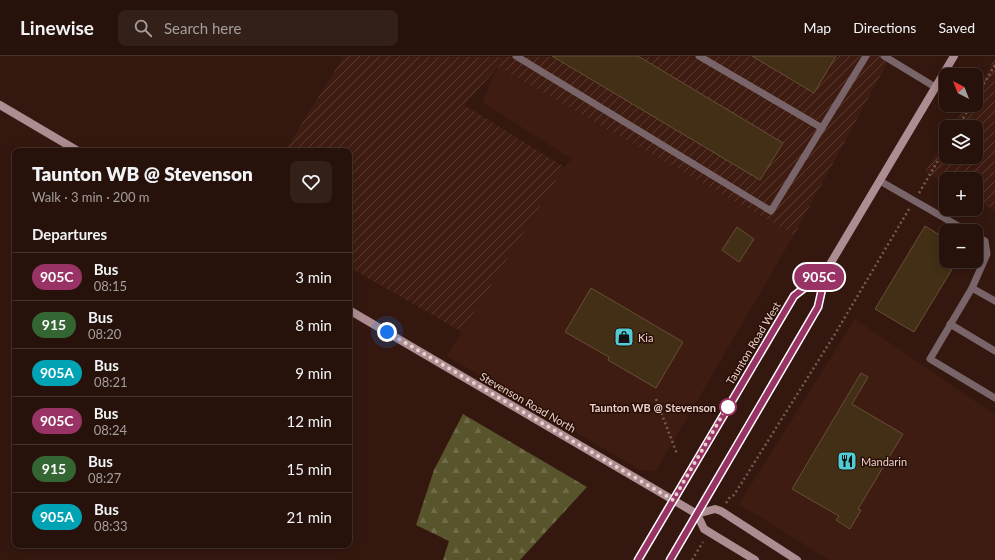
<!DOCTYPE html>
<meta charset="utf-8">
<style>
body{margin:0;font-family:Lato,sans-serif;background:#332019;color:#f1f3f6;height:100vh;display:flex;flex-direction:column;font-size:15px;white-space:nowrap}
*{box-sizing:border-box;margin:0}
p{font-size:13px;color:#a49e9d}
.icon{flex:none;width:22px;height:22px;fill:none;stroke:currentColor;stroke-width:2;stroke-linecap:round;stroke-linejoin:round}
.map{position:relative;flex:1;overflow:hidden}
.drawer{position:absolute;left:12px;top:92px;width:340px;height:400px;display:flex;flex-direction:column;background:#27120b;border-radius:8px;box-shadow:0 2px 10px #0003,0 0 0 1px #43322c}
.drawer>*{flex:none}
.badge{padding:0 8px;border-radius:13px;font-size:14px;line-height:26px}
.needle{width:26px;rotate:318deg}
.fabs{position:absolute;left:939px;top:12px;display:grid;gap:8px}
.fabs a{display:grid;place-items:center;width:44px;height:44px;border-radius:8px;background:#27120b;box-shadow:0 2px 10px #0003,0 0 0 1px #43322c;font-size:20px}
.you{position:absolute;width:20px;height:20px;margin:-10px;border:3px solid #fff;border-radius:50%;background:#1a73e8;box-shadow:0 0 0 6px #1a73e833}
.map>.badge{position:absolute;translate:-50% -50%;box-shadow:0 0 0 2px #fff}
h2{padding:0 20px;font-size:15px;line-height:36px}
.round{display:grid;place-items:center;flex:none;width:42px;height:42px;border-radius:8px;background:#332019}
.summary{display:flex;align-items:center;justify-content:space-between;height:68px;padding:0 20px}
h1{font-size:19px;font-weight:800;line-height:30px}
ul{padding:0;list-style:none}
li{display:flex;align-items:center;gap:12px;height:48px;padding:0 20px;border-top:1px solid #43322c}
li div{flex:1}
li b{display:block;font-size:15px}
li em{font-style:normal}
li .badge{min-width:44px;font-weight:700;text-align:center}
header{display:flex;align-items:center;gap:24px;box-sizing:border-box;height:56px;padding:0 20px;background:#27120b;border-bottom:1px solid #43322c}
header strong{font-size:19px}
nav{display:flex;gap:22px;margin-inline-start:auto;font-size:14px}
.search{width:280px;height:36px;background:#332019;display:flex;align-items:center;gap:10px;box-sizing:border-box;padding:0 14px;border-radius:8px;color:#a49e9d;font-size:15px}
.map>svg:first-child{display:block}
.built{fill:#3f1c11}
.industrial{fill:url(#industrial-furrows)}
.forest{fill:url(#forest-firs)}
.building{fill:#432f16;stroke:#654f35}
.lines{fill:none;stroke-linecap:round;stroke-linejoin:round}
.path{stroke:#745b53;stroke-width:2.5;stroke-dasharray:2 3;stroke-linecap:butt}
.lane{stroke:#796569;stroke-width:7}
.secondary{stroke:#ad8c92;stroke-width:8}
.line-casing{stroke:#fff;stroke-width:9}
.line{stroke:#936;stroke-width:6}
.walk{stroke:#e7d3cc;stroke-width:4;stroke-dasharray:0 7.2}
.stop-dot{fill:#fff;stroke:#936;stroke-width:2}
.labels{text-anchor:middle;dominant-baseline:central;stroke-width:3;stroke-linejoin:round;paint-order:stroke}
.poi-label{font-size:11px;fill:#e7d3cc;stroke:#2a0e06;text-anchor:start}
.street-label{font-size:11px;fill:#e7d3cc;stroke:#2a0e06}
.stop-label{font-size:11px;font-weight:bold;fill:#e7d3cc;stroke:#2a0e06;text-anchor:end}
</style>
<header>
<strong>Linewise</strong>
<div class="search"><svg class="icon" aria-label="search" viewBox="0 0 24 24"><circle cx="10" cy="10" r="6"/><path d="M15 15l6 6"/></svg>Search here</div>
<nav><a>Map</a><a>Directions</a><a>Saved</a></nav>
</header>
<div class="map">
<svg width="995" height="504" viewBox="0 0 995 504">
<defs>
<pattern id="industrial-furrows" width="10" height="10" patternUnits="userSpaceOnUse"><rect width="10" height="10" fill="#3f1c11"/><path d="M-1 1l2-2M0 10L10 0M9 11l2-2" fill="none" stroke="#5b3c32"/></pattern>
<pattern id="forest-firs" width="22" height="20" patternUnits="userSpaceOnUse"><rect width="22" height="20" fill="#58542b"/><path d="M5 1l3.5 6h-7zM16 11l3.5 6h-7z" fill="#706c49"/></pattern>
</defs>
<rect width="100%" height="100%" fill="#34180f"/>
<!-- built -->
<g class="built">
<path d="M498 11 794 179 656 415 640 414 447 300 564 111 572 103 482 46Z"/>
<path d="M855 263 995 359V504H829L739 448Z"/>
</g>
<!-- industrial -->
<g class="industrial">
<path d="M344 0 471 1 891 0 794 179 498 11 464 49 564 111 462 276 349 211V95H285Z"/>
<path d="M995 3V155L976 144V123H946V127L925 116 946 82V101H976V71H953L966 49H976V33Z"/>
</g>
<!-- forest -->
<path class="forest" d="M463 358 587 431 520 504H443L449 485 416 469 434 414Z"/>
<!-- building -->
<g class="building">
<path d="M552 0H638L783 87 760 124Z"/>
<path d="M752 0H836L814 37Z"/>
<path d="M925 170 946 183V205H957L914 276 875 253Z"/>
<path d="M737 171 754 183 739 206 722 194Z"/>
<path d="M591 232 683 286 656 332 608 304 609 301 565 276Z"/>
<path d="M861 317 868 321 852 348 903 378 858 453 861 454 850 473 836 464 839 460 792 433Z"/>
</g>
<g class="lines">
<!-- path -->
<g class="path">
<path d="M976 41 995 9"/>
<path d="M958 71 971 49"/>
<path d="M919 137 946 91"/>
<path d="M656 343 677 398"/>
<path d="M726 447 730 441 734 439 835 278 909 153"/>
<path d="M692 504 703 486"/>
</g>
<!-- lane -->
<g class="lane">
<path d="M516 0 771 155 866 0"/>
<path d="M699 0 822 72"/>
<path d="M884 0 935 31"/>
<path d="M880 125 967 175"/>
<path d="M972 232 987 198 985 185 976 180"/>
<path d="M995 245 972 232 930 303 995 342"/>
<path d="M950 268 995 295"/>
</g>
<!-- secondary -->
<g class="secondary">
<path d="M0 49 78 95"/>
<path d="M349 254 697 458"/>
<path d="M697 458 715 453 721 455 797 504"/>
<path d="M697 458 704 473 755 504"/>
<path d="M638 504 794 240 826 215"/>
<path d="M670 504 818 251 826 215 954 0"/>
</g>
</g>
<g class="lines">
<!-- line casing -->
<g class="line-casing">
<path id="line" d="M638 504 794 240 826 215 818 251 670 504"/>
</g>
<!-- line -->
<use href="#line" class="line"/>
<!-- walk -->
<path class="walk" d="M387 276 673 444 729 348 728 351"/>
</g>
<!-- icons -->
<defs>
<g id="shop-square" transform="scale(1)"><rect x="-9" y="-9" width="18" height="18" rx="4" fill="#51ccd4" stroke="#2a0e06"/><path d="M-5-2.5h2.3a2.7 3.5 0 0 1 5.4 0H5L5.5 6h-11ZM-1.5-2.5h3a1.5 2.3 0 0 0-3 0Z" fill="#111"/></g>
<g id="restaurant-square" transform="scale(1)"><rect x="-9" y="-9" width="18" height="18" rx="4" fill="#51ccd4" stroke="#2a0e06"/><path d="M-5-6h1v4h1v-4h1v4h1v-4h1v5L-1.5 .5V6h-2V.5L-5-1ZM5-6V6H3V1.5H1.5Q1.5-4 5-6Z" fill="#111"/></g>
</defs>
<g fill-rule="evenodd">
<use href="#shop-square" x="624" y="281"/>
<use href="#restaurant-square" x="847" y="405"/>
</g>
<!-- markers -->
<circle class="stop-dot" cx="728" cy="351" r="8"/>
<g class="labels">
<!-- poi labels -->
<g class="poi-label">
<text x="638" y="281">Kia</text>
<text x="861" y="405">Mandarin</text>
</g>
<!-- street labels -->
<g class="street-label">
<text transform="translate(753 287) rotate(-59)">Taunton Road West</text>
<text transform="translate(528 346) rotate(30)">Stevenson Road North</text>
</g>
<!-- stop labels -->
<g class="stop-label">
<text x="716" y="351">Taunton WB @ Stevenson</text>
</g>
</g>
</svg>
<div class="fabs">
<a><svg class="needle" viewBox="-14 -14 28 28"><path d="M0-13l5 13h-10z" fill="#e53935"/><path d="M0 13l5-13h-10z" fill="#a49e9d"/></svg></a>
<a><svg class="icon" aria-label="layers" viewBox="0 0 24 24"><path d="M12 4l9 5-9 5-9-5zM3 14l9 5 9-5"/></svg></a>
<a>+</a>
<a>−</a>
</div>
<div class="you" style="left:387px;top:276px"></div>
<b class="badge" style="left:819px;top:221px;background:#936;color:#fff">905C</b>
<section class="drawer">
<div class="summary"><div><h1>Taunton WB @ Stevenson</h1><p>Walk · 3 min · 200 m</p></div><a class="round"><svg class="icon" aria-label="heart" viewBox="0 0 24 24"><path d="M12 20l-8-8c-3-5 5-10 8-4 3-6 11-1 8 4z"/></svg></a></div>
<h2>Departures</h2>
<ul>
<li><span class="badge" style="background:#936;color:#fff">905C</span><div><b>Bus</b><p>08:15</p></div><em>3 min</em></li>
<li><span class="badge" style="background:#363;color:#fff">915</span><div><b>Bus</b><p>08:20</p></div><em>8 min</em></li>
<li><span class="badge" style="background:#00a3b4;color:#fff">905A</span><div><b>Bus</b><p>08:21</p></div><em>9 min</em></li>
<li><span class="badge" style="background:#936;color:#fff">905C</span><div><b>Bus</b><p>08:24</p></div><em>12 min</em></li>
<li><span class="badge" style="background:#363;color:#fff">915</span><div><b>Bus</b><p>08:27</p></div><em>15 min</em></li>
<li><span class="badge" style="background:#00a3b4;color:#fff">905A</span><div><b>Bus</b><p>08:33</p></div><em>21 min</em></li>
</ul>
</section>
</div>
